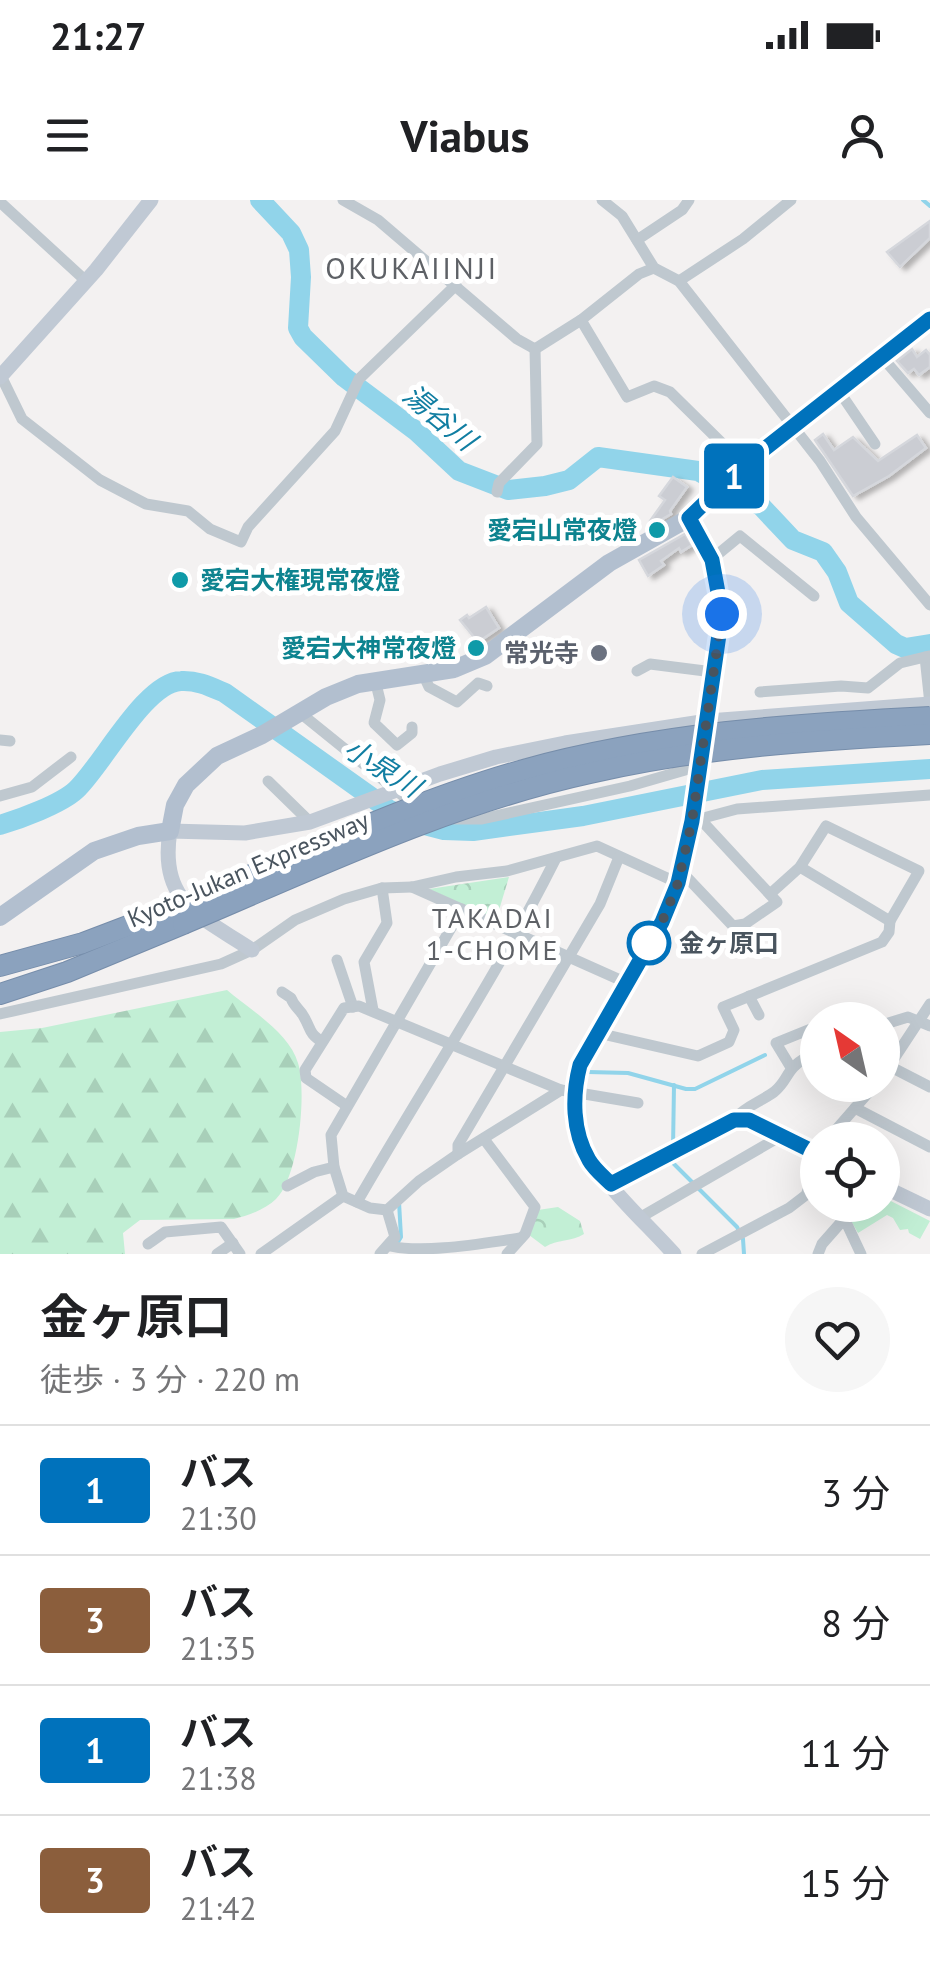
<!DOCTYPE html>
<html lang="ja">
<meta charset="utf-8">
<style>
body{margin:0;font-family:"PT Sans","Noto Sans JP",sans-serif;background:#f6f6f6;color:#202124;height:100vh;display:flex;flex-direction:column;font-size:38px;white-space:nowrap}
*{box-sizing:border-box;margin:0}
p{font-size:32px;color:#757577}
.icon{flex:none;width:55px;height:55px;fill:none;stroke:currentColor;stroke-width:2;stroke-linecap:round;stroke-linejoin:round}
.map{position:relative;height:1054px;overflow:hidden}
.details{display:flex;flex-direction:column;background:#fff;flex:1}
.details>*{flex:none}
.badge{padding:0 20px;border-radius:8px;font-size:35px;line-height:65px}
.needle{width:65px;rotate:326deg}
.fabs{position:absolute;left:800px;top:802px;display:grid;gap:20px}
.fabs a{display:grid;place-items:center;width:100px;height:100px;border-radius:50%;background:#fff;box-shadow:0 10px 40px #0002;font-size:50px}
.you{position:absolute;width:50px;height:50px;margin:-25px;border:8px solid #fff;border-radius:50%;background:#1a73e8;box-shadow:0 0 0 15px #1a73e833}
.map>.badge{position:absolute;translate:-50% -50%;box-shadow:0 0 0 5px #fff}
.round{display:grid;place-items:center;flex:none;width:105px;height:105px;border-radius:52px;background:#f6f6f6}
.overview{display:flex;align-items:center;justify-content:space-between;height:170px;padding:0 40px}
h1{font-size:48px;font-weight:700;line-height:75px}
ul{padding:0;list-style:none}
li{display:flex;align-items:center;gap:30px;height:130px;padding:0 40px;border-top:2px solid #e0e0e0}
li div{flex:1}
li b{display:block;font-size:38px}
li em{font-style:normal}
li .badge{min-width:110px;font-weight:700;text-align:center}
.status{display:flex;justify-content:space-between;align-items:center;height:70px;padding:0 50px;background:#fff;direction:ltr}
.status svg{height:28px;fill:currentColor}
header{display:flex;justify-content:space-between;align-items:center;height:130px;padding:0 40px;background:#fff;font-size:45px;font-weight:700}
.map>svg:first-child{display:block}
.forest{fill:url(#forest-firs)}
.park{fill:url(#park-crowns)}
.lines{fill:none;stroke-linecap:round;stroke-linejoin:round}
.stream{stroke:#91d4ea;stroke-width:4}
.river{stroke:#91d4ea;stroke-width:20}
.building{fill:#cbcdd3;stroke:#d5d7dc;stroke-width:2.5;filter:url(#shadow)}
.highway-casing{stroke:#768daa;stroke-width:22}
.street{stroke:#bfc8cf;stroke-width:11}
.secondary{stroke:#c0c9d4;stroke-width:15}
.primary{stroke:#b2bfcf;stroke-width:18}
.highway{stroke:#8ba2be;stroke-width:20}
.highway-bridge-casing{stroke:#768daa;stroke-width:22;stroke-linecap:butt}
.highway-bridge{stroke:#8ba2be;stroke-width:20}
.line-casing{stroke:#fff;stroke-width:22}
.line{stroke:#0072bc;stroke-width:15}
.walk{stroke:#49545e;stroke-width:10;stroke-dasharray:0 18}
.culture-dot{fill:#0f9aa8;stroke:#fff;stroke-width:4}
.worship-dot{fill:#6b7280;stroke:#fff;stroke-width:4}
.stop-dot{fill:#fff;stroke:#0072bc;stroke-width:5}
.labels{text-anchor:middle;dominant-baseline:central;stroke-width:10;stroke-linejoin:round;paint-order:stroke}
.culture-label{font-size:25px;font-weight:bold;fill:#0d838f;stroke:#fff;text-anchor:end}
.worship-label{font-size:25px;font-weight:bold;fill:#5b616d;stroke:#fff;text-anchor:end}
.street-label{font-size:25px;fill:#49545e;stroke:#fff}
.stop-label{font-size:25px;font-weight:bold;fill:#49545e;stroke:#fff;text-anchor:start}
.water-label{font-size:28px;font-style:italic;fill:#117ea2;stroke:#fff}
.neighbourhood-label{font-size:28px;letter-spacing:2.5px;fill:#5e6166;stroke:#fff}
.quarter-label{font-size:30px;letter-spacing:2.5px;fill:#5e6166;stroke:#fff}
</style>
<div class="status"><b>21:27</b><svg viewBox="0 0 49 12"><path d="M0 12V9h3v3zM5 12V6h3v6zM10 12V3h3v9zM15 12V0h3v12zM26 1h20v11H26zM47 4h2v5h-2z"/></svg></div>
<header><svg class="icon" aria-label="menu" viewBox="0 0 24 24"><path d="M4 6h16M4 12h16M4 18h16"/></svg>Viabus<svg class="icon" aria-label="person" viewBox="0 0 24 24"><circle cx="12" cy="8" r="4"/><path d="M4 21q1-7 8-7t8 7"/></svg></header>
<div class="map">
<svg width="930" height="1054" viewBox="0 0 930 1054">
<defs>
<pattern id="forest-firs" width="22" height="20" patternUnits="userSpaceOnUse" patternTransform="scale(2.5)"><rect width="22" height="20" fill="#c2efd5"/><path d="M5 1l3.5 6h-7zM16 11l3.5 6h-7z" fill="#a8cfb9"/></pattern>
<pattern id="park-crowns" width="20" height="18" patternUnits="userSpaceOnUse" patternTransform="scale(2.5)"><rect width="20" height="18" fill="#c2efd5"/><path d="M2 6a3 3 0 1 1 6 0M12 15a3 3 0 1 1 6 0" fill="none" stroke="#a8cfb9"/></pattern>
<filter id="shadow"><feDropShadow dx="5.5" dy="3" stdDeviation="2.5" flood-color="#0004"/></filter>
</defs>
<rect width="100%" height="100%" fill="#f3f1f1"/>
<!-- forest -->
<path class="forest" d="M227 790C250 810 289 832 298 863 307 891 299 977 276 999 266 1009 248 1016 234 1019L140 1020 123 1033 125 1054H0V832L42 828Z"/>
<!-- park -->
<g class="park">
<path d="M509 677 496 720 429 689Z"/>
<path d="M883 997 930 1021 920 1039 909 1033 908 1029 900 1030 893 1018 887 1015 858 1033 842 1005H882Z"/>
<path d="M558 1007 580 1021 584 1034C572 1042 557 1039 545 1047L529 1035 538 1010Z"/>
</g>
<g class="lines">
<!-- stream -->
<g class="stream">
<path d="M923 0 930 6"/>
<path d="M588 872 628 873 686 889H695L765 855"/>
<path d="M673 948 674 885"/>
<path d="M673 957V963L737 1027 743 1039 744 1054"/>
<path d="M398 1042 401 1037 399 1002"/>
</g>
<!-- river -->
<g class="river">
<path d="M260 0 291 33 299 50 301 77 298 128 303 137 344 177 416 231 459 271 508 290 545 286 569 280 598 257 698 271 761 306 793 340 823 352 837 372 849 403 896 444 905 448 930 444"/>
<path d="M0 625C20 619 61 604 76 590 102 566 145 482 181 481 197 480 211 487 225 493L388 609 421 624 444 630 473 631 583 616 762 580 930 569"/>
</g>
</g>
<!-- building -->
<g class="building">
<path d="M930 21V38L900 67 887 52Z"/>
<path d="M912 149 917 157 926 150 930 155V167L919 175 914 169 908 173 897 161Z"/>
<path d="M823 234 834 250 853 237 878 261 917 235 926 248 889 276 853 296 815 240Z"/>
<path d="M673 277 687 287 670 311 671 314 654 324 650 321 665 300 659 296Z"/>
<path d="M685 334 692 345 681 352 679 348 661 361 664 365 648 376 639 360Z"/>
<path d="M486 407 499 428 478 442 460 420 467 415 469 418Z"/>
</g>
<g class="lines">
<!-- highway casing -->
<g class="highway-casing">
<g id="highway">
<path d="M0 766 83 743 175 708"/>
<path d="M0 794 67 772 183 724"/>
</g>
</g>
<!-- street -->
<g class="street">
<path d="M343 0 378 20 517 139 535 149"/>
<path d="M602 0 622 16 654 68 679 81 820 261 856 317 930 405"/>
<path d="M0 2 86 81"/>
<path d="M637 40 682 10 689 0"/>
<path d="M679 81 743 39 791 0"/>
<path d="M581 120 627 197 654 186 670 192 744 265"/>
<path d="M535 149 581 120 639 74 654 68"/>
<path d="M882 157 930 213"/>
<path d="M1 176 22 219 100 280 146 304 188 311 210 329 241 342 248 327 335 231 359 179 456 85"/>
<path d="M839 191 875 244"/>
<path d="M497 292 499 283 537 244 535 149"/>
<path d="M712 359 740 336 814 396"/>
<path d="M929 456 925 457 930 504"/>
<path d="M637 471 650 464 713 472"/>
<path d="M423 474 429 487 457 502 478 483 487 486"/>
<path d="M375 480 380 500 374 523 397 545 412 533V527"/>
<path d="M760 492 841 486 868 488 900 463 925 457"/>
<path d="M299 512 418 608"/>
<path d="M0 540 10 541"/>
<path d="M268 581 310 622"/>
<path d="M0 596 32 587 71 557"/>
<path d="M455 619H482L630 586 699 566"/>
<path d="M692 621 737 609 930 595"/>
<path d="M680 670 733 726 745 724 777 702 701 620"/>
<path d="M412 687 627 783"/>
<path d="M770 694 800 667 826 626 919 671 890 721"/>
<path d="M462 709 331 935 334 967 343 996 370 1008 387 1010 419 981 458 954 561 890"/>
<path d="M337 760 353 807"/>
<path d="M282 792 291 798C294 807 300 809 304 817 312 831 308 832 322 842"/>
<path d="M749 796 759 815"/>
<path d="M373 810 364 762 387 723 382 688"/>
<path d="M0 814 221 764 252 750 295 720 344 699 382 688 412 687 456 677 507 671 597 646 678 683"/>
<path d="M882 825 908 817 930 826"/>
<path d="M598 833 698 856 729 842 734 830 723 807 882 742 889 732 890 721 800 667"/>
<path d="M790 866 776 843 818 826"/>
<path d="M891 867 930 887"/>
<path d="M882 877 930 804"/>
<path d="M347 906 306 878 305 870 344 808 359 806 561 890 638 903"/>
<path d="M855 908 930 947"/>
<path d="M734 919C746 906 760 902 774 892 789 880 785 869 807 857L818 859"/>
<path d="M484 939 535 1007 525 1034 507 1054"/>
<path d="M827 940 875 885"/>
<path d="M458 954V945L600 704 619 657"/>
<path d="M287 986 314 972 334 967"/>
<path d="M357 1002C423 887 497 776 556 658"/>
<path d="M838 1005 861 1054"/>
<path d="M641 1017 781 936"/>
<path d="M148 1044 165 1032 221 1027 240 1054"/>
<path d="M390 1046C425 1054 484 1043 521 1038"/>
<path d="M217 1054 233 1043"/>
<path d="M261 1054 343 996"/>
<path d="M380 1054 395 1037 387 1010"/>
<path d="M702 1054 789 1008 806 995 818 965"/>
<path d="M818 1054 822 1044 844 1019"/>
</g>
<!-- secondary -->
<g class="secondary">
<path d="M0 177 96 70 151 0"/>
<path d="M252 750C203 717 158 704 170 631L245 633 310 622 440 574 496 557 565 543 708 521 930 504"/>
<path d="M611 984 734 919 749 920 818 954"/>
<path d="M882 986 930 1009"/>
<path d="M674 1054C621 995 558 952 579 865L661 722 678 683 692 621 721 413 712 359 689 318"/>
</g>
<!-- primary -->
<path class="primary" d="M0 717 94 651 138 636 170 631 175 605 186 585 217 556 262 535 326 497 358 484 454 469 485 456 609 363 689 318 744 265 930 119"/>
<!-- highway -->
<use href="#highway" class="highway"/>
<!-- highway-bridge casing -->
<g class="highway-bridge-casing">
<g id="highway-bridge">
<path d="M175 708C289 660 403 604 523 570 656 533 792 524 930 517"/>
<path d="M183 724C316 668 448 604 590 573 702 547 815 540 930 534"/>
</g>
</g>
<!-- highway-bridge -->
<use href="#highway-bridge" class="highway-bridge"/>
</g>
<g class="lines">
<!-- line casing -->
<g class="line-casing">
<path id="line" d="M818 954 749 920H734L611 984C604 977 594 969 589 960 572 931 572 896 580 865L662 722 678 683 692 621 722 414 712 360 689 318 744 265 930 119"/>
</g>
<!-- line -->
<use href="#line" class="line"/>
<!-- walk -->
<path class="walk" d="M649 743 643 754 662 722 678 683 692 621 722 414"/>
</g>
<!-- markers -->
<g class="culture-dot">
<circle cx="657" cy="330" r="10"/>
<circle cx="180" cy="380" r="10"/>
<circle cx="476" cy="448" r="10"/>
</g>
<circle class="worship-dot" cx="599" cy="453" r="10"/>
<circle class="stop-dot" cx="649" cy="743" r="20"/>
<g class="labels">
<!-- culture labels -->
<g class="culture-label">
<text x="637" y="330">愛宕山常夜燈</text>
<text x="200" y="380" text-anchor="start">愛宕大権現常夜燈</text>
<text x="456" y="448">愛宕大神常夜燈</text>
</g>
<!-- worship labels -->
<g class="worship-label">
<text x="579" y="453">常光寺</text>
</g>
<!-- street labels -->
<g class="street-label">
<text transform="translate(248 669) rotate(-23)">Kyoto-Jukan Expressway</text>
</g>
<!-- stop labels -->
<g class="stop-label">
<text x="679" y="743">金ヶ原口</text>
</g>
<!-- water labels -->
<g class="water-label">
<text transform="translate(440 217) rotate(40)">湯谷川</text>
<text transform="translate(383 567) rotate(32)">小泉川</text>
</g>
<!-- neighbourhood labels -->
<g class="neighbourhood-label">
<text x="493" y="717">TAKADAI<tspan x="493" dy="32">1-CHOME</tspan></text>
</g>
<!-- quarter labels -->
<g class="quarter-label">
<text x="412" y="67">OKUKAIINJI</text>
</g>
</g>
</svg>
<div class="fabs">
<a><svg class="needle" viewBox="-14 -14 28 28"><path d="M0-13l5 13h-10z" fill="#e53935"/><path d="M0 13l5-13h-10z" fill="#757577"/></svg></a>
<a><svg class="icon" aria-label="locate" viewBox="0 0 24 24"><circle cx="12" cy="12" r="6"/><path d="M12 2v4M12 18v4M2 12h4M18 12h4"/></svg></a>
</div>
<div class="you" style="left:722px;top:414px"></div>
<b class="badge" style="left:734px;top:276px;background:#0072bc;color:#fff">1</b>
</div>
<section class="details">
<div class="overview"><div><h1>金ヶ原口</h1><p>徒歩 · 3 分 · 220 m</p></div><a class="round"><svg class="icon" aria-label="heart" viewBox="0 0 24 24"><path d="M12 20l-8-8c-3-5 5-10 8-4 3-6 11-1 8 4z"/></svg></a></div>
<ul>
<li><span class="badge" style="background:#0072bc;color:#fff">1</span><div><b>バス</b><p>21:30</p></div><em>3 分</em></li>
<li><span class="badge" style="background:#8b5e3c;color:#fff">3</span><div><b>バス</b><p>21:35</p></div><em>8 分</em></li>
<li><span class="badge" style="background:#0072bc;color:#fff">1</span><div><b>バス</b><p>21:38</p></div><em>11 分</em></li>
<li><span class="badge" style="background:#8b5e3c;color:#fff">3</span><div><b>バス</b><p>21:42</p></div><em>15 分</em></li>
</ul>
</section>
